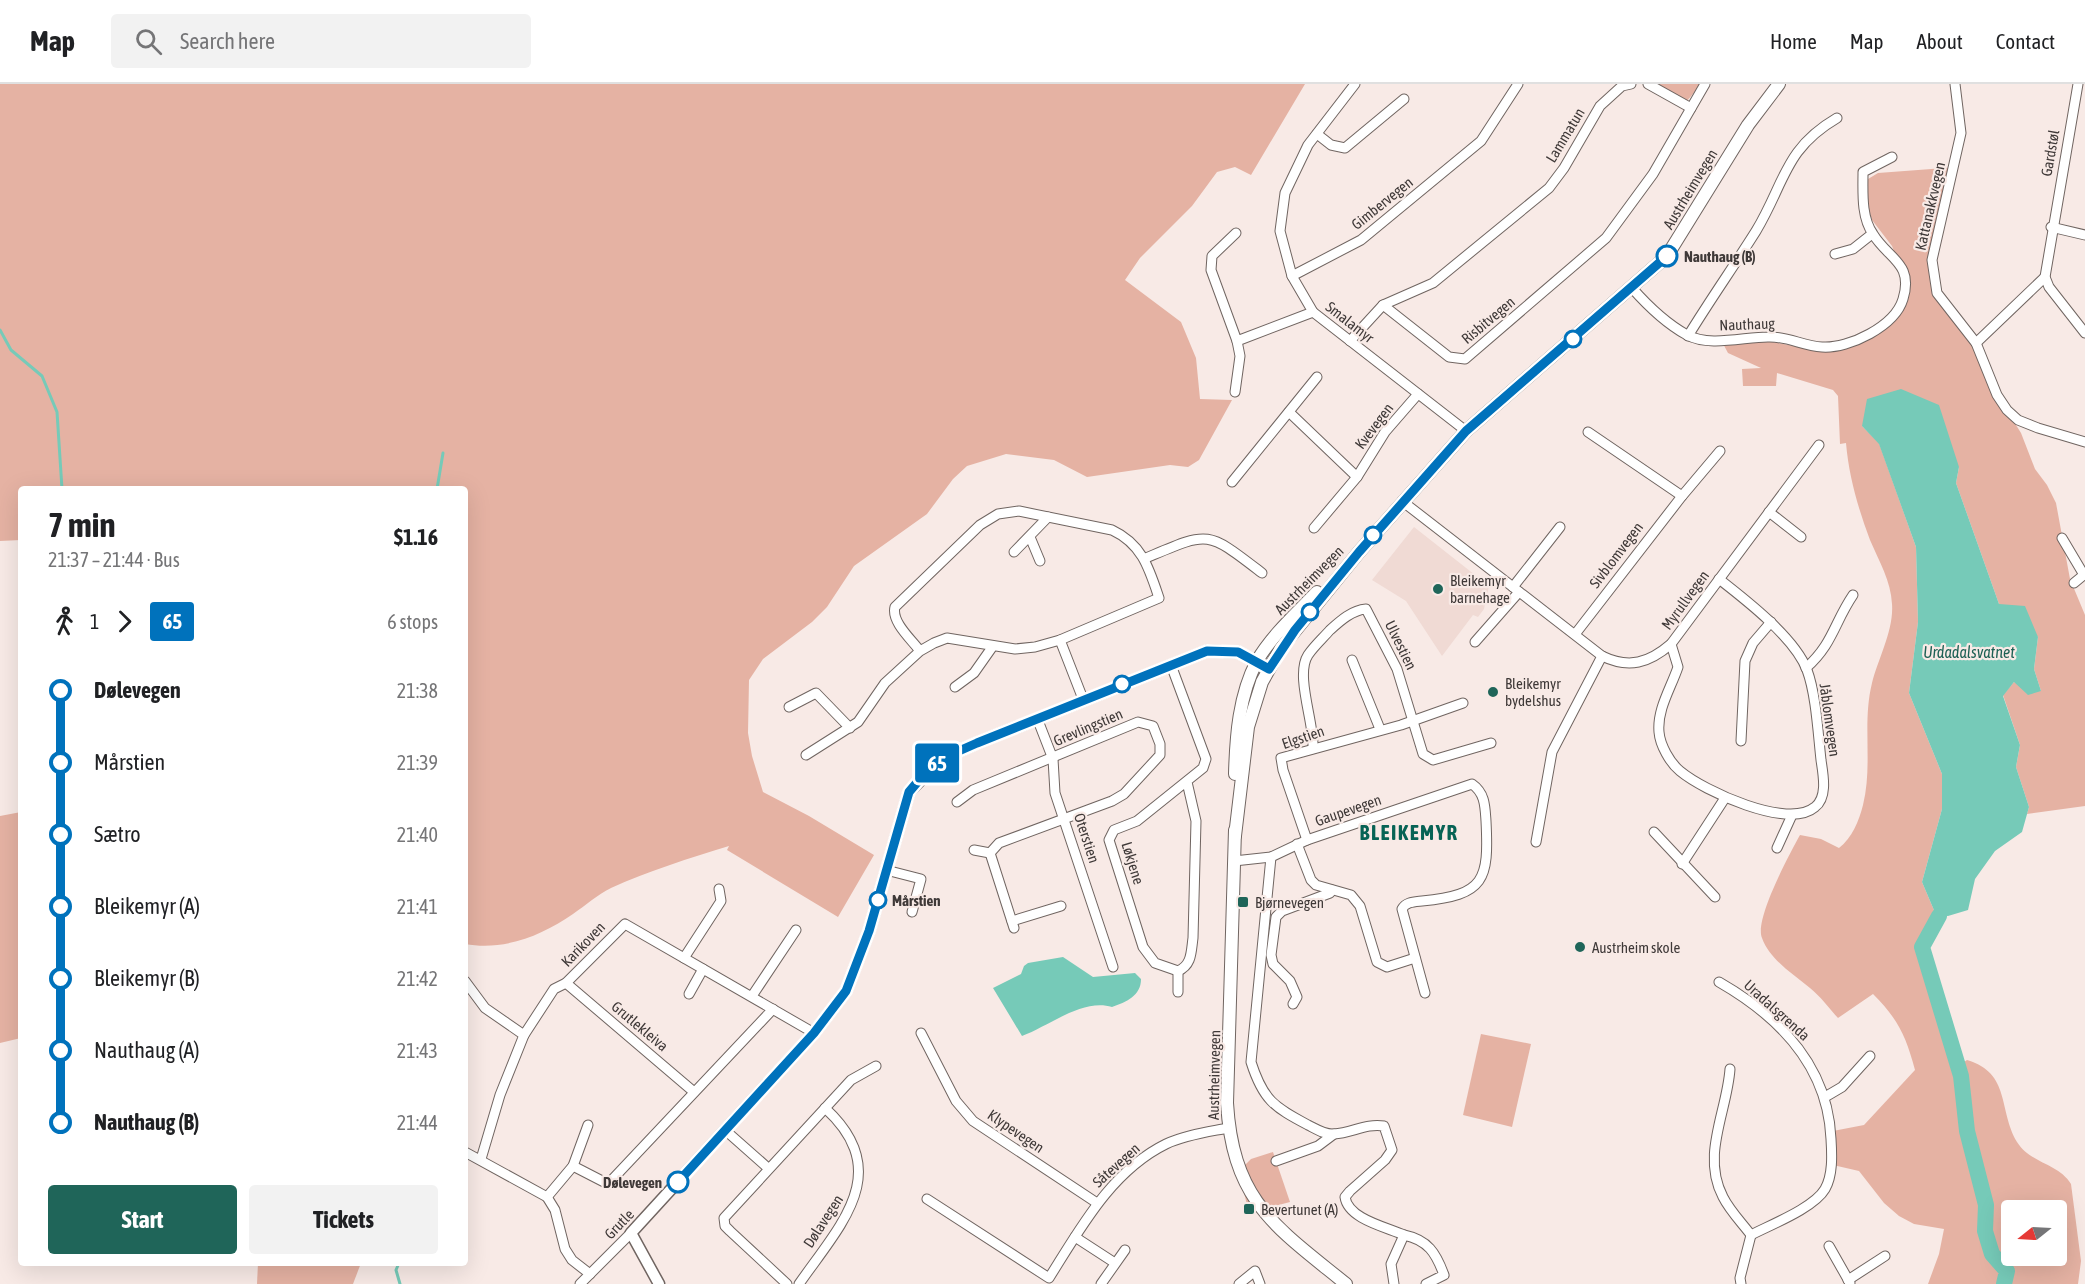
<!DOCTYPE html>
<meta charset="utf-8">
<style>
body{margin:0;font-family:"Asap Condensed",sans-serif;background:#f2f2f2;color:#202124;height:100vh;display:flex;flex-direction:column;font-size:22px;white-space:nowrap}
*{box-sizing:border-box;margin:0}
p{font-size:20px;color:#757577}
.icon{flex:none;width:33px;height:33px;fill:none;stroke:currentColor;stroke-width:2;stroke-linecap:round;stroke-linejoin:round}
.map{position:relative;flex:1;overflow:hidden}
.drawer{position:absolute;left:18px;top:402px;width:450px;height:780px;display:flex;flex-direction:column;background:#fff;border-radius:6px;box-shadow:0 6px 24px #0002}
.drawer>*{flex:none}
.badge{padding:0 12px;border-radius:4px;font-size:21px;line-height:39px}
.needle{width:39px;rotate:252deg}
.tools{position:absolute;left:2001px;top:1116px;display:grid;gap:12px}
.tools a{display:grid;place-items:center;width:66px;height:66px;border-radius:6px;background:#fff;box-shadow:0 6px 24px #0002;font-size:30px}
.map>.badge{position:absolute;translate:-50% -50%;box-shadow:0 0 0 3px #fff}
.legs{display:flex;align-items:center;gap:9px;height:66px;padding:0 30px;font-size:20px}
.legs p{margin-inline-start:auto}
.overview{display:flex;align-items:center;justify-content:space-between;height:102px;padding:0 30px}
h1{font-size:33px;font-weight:700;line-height:45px}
.button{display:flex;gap:12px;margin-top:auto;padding:12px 30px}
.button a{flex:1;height:69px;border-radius:6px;background:#1f6559;color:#fff;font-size:24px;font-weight:700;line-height:69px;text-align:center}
.button a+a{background:#f2f2f2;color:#202124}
ul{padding:0 30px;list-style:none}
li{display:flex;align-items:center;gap:21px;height:72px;font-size:22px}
li i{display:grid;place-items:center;width:9px;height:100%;margin:0 8px;background:currentColor}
li i::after{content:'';width:15px;height:15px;margin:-8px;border:4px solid;border-radius:50%;background:#fff}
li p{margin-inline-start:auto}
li:first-child i{background:linear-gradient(#0000 50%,currentColor 0)}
li:last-child i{background:linear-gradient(currentColor 50%,#0000 0)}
header{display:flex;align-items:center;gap:36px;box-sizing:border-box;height:84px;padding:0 30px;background:#fff;border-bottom:2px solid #e0e0e0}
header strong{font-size:28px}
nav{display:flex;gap:33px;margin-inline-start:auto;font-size:21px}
.search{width:420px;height:54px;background:#f2f2f2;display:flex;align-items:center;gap:15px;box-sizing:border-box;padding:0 21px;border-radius:6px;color:#757577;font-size:22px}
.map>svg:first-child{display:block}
.built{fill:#f0dad4}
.green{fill:#e5b2a3;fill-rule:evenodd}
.water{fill:#76cab8}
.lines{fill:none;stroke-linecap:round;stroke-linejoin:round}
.stream{stroke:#76cab8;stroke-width:3}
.river{stroke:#76cab8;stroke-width:16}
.minor-casing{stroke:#706561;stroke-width:11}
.tertiary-casing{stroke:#706561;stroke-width:13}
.secondary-casing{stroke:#706561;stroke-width:14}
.minor{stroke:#fff;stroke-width:9}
.tertiary{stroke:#fff;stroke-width:10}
.secondary{stroke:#fff;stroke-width:12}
.line-1-casing{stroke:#fff;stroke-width:14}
.line-1{stroke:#0072bc;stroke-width:9}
.stop-1-dot{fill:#fff;stroke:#0072bc;stroke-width:3}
.poi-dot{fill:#1f6559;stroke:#f8eae6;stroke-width:2}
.labels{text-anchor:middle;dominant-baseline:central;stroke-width:4.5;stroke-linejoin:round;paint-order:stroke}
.street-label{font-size:15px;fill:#3f3938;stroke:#f8eae6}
.stop-label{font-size:15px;font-weight:bold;fill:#3f3938;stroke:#f8eae6;text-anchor:start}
.poi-label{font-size:15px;fill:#3f3938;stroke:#f8eae6;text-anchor:start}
.water-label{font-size:16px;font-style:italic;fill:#1d6054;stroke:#f8eae6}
.district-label{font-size:21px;font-weight:bold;letter-spacing:1.5px;fill:#076355;stroke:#f8eae6}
</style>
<header>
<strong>Map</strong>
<div class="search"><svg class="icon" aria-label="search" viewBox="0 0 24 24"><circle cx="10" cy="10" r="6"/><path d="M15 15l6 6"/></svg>Search here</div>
<nav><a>Home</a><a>Map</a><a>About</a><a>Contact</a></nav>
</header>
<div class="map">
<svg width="2085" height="1200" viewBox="0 0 2085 1200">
<rect width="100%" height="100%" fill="#f8eae6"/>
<!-- built -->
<path class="built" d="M1414 443 1489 502 1484 525 1478 533 1473 531 1442 572 1406 517 1372 496Z"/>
<!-- green -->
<g class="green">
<path d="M0 0H1305L1251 91 1235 83 1217 88 1192 122 1140 174 1125 196 1181 238 1196 274 1200 315 1232 316 1199 376 1188 383 1170 381 1087 393 1054 376 1006 370 967 382 953 395 927 430 854 482 827 523 812 538 763 575 749 596 748 649 752 672 763 708 809 732 874 771 838 833 727 766 729 762C690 774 648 787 611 804 597 811 586 821 573 830 541 852 504 867 465 860V405H21V456L0 457Z"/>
<path d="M1658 0H1701L1687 17Z"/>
<path d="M1958 83 1953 93 1936 175 1942 209 1985 268 2006 325 2021 349 2035 385 2047 401 2056 419 2070 495 2085 531V722L2027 730 2029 723 2016 683 2020 661 2003 611 2014 598 2041 607 2034 585 2038 553 1999 520 1956 399 1959 383 1862 342 1879 359 1916 463 1918 538 1909 609 1942 690V725L1922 798 1936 831 1939 832 1922 864 1958 982 1967 976C2011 989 1998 1026 2017 1058 2031 1080 2058 1079 2071 1100L2081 1177 2078 1200H1928L1939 1170 1944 1145 1914 1140 1899 1132 1884 1119 1859 1087 1833 1081V1047L1864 1041 1915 986C1906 952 1898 935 1873 910L1838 934C1829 924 1820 912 1810 904 1793 890 1770 876 1762 854 1754 836 1790 769 1800 751L1821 755 1839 764C1852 754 1859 737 1863 721 1873 681 1862 639 1872 599 1878 575 1894 546 1892 520 1891 497 1879 477 1870 456 1858 424 1849 393 1846 359L1840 360 1838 312 1833 306 1777 289 1776 302H1743L1742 285 1761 284 1728 269 1720 254 1757 255 1816 266 1854 257 1896 230 1905 194 1892 162 1872 136 1867 120 1868 95 1878 89ZM2012 1126H2056V1172H2012Z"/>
<path d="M21 728V954L0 959V732Z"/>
<path d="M1481 950 1531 960 1512 1043 1463 1031Z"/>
<path d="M1273 1068 1290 1118 1259 1126 1247 1121 1239 1087 1251 1075Z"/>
<path d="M258 1179H361L353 1200H257Z"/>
</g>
<!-- water -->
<g class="water">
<path d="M1901 305 1939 321 1959 383 1956 399 1999 520 2025 522 2038 553 2034 585 2041 607 2028 611 2014 598 2003 612 2020 661 2016 683 2029 723 2022 748 1995 767 1975 795 1968 826 1948 832 1936 831 1922 798 1942 725V690L1909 609 1918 538 1916 463 1879 360 1862 342 1867 315Z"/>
<path d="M1063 873 1093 893 1135 889 1141 895C1141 912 1126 918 1112 923 1083 914 1049 942 1022 952L993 904 1021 890 1024 882 1028 879Z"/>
</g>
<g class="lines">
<!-- stream -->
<g class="stream">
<path d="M0 246 11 266 42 292 57 328 62 405"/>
<path d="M437 405 443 369"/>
<path d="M399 1179 396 1186 400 1200"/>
</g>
<!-- river -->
<path class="river" d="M1939 832 1922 863 1961 992 1967 1047 1986 1121 1985 1147 1992 1170 2007 1187 2004 1200"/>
<!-- minor casing -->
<g class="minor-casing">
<g id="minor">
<path d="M1355 0 1308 61 1285 109 1280 147 1292 192 1313 228 1466 347"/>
<path d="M1648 0 1691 24"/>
<path d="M1955 0 1961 49 1932 176 1937 209 1976 259 1997 311 2007 326 2018 336 2038 344 2085 358"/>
<path d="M2078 0 2045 193 2049 203 2085 249"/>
<path d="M1317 50 1331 61 1345 64 1404 15"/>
<path d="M2051 143 2085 151"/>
<path d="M1236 149 1212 172 1211 186 1237 257 1313 228"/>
<path d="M1835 170 1853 165 1872 150"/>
<path d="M1292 192 1361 156 1481 57 1518 0"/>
<path d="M1632 204C1647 221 1667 240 1687 251 1709 263 1744 253 1768 253 1787 252 1803 262 1822 263 1849 265 1895 242 1903 215 1914 179 1888 175 1873 150 1861 133 1863 108 1863 88L1892 73"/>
<path d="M1383 221 1449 273 1465 275 1606 154 1653 90 1705 0"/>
<path d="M1688 252C1710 216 1734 182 1756 147 1785 99 1784 65 1837 34"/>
<path d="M1350 257 1383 221 1433 199 1549 104 1564 84 1600 22 1622 2 1631 0"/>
<path d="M1976 259 2045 193"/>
<path d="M1235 308 1240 272 1237 257"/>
<path d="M1289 328 1357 393"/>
<path d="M1588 348 1682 412"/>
<path d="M1232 398 1317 293"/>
<path d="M1402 417 1602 572C1629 585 1649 579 1671 560L1819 361"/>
<path d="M1769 428 1801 453"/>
<path d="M1314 444 1357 393 1385 348 1418 310"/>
<path d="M1030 453 1040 477"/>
<path d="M2062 454 2084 491"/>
<path d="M1014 468 1048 433"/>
<path d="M1146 474C1210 447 1206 446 1262 489"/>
<path d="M2074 499 2085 490"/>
<path d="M1513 503 1560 443"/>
<path d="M1576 549 1682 412 1720 367"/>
<path d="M1060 556 1083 615"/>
<path d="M1475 558 1519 508"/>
<path d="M1671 560 1678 583C1671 604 1657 625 1659 648 1660 661 1670 679 1680 687 1704 707 1788 746 1815 723 1828 713 1823 690 1821 676 1818 649 1816 610 1807 586 1795 554 1746 516 1719 495"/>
<path d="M1352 576 1380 645"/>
<path d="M1171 581 1206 675 1203 684 1137 737 1114 746 1109 756 1143 863 1155 879 1178 887C1192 881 1191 868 1193 854L1196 737 1187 698"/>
<path d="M1806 584C1833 560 1834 539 1853 511"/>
<path d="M955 603 974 589 993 562"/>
<path d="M789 623 816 609 850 644"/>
<path d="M1037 634 1053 675 1055 709 1113 883"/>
<path d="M1741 657 1745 577 1753 559 1771 538"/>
<path d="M1313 663C1314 638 1295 591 1308 571 1314 562 1323 554 1330 546 1340 537 1352 526 1366 525L1397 585 1423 670 1433 676 1491 659"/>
<path d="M806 671 858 638 885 599 920 567 934 559 947 554 1015 565 1035 563 1060 556 1159 514C1149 484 1142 460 1112 446L1019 427 998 430 980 441 895 523C891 538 912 556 920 567"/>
<path d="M957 718 973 706 1138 638 1153 642 1160 660V671L1124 710 1112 717 999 759 990 769 1014 844"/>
<path d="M1654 748 1715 813"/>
<path d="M1307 756 1283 686 1281 674 1401 641 1463 619"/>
<path d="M1536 758 1552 668 1602 572"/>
<path d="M1297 760 1311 796 1316 801 1351 811 1360 822 1377 878 1387 883 1415 874"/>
<path d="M1777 764 1792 731"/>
<path d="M974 766 990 769"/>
<path d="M1271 773 1251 978C1263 1016 1274 1023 1308 1041 1316 1045 1325 1051 1334 1050 1352 1049 1366 1039 1384 1042L1392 1066 1385 1076 1350 1107 1345 1113C1348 1135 1386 1143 1404 1151"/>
<path d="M1234 777 1271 773 1307 756 1472 700C1485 709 1485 722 1486 737 1489 796 1485 811 1422 817 1413 818 1406 818 1402 825L1425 909"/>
<path d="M1682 780 1725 714"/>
<path d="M886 786 921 795 912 828"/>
<path d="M1012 837 1061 822"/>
<path d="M684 874 721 817 719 805"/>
<path d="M1178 887V908"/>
<path d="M465 897 485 924 524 951 500 1011 481 1075"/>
<path d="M1719 898C1780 933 1828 983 1831 1055 1832 1071 1833 1091 1825 1105 1814 1124 1770 1141 1751 1151"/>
<path d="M566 899 694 1008"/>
<path d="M689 910 703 885"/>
<path d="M752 912 796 846"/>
<path d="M1293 920 1297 913 1290 897 1273 880 1271 871 1276 833 1282 827 1330 809 1332 806"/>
<path d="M921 949 956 1017 973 1037 1097 1119"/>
<path d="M524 951 554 905 566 899 625 840 814 949"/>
<path d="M1730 985C1727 1028 1701 1071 1723 1113 1730 1127 1742 1139 1751 1151"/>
<path d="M1825 1013 1842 1003 1870 972"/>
<path d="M725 1046 768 1084"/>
<path d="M465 1068 547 1113 555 1126 565 1165 572 1176 590 1190"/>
<path d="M1276 1077 1318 1062 1334 1050"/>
<path d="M573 1082 608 1100 773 925"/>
<path d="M547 1113 573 1082 588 1041"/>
<path d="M927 1115 1049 1194C1080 1145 1111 1087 1166 1060 1185 1051 1208 1048 1228 1044"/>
<path d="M1075 1153 1115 1179"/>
<path d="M1829 1162 1850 1199"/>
<path d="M1848 1196 1885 1172"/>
<path d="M580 1200 631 1149"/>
<path d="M787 1200 730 1147 725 1142 724 1134 851 996 876 982"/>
<path d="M799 1200C840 1141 895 1088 825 1024"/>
<path d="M1101 1200 1125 1166"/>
<path d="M1239 1200 1255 1187 1260 1200"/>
<path d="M1394 1200 1391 1180 1404 1151C1428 1156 1436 1169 1444 1191L1426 1200"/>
<path d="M1741 1200 1740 1194 1751 1151"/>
</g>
</g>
<!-- tertiary casing -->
<g class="tertiary-casing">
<path id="tertiary" d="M659 1200 631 1149 814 949 846 907 869 847 909 708 943 674 977 659 1207 567 1238 568 1269 585"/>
</g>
<!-- secondary casing -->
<g class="secondary-casing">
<g id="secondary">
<path d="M1235 690C1236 652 1239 611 1257 577 1272 551 1297 529 1317 508"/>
<path d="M1235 746 1227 1019C1233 1118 1276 1143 1346 1200"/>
<path d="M1235 752 1248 643 1262 598 1281 564 1359 468 1466 347 1667 172 1748 41 1779 0"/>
</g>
</g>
<!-- minor -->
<use href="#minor" class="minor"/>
<!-- tertiary -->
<use href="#tertiary" class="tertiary"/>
<!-- secondary -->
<use href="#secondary" class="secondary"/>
</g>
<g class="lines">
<!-- line-1 casing -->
<g class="line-1-casing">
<path id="line-1" d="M678 1098 814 949 846 907 869 847 909 708 925 689 943 674 977 659 1207 567 1238 568 1269 585 1295 546 1359 468 1466 347 1667 172"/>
</g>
<!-- line-1 -->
<use href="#line-1" class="line-1"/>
</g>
<!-- markers -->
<g class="stop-1-dot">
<circle cx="1667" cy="172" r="10"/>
<circle cx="1573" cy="255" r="8"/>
<circle cx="1373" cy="451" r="8"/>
<circle cx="1310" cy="528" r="8"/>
<circle cx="1122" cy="600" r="8"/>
<circle cx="878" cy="816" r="8"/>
<circle cx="678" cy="1098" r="10"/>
</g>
<g class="poi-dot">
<circle cx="1438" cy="505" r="6"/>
<circle cx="1493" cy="608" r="6"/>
<rect x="1237" y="812" width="12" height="12" rx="3"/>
<circle cx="1580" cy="863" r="6"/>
<rect x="1243" y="1119" width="12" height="12" rx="3"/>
</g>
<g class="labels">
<!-- street labels -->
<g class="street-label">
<text transform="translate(1565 51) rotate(-59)">Lammatun</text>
<text transform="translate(2050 69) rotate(-80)">Gardstøl</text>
<text transform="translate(1690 105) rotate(-59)">Austrheimvegen</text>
<text transform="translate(1382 119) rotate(-39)">Gimbervegen</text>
<text transform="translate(1930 122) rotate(-77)">Kattanakkvegen</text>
<text transform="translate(1488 236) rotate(-40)">Risbitvegen</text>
<text transform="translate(1350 238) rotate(38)">Smalamyr</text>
<text transform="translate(1747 240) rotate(-2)">Nauthaug</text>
<text transform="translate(1374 342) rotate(-53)">Kvevegen</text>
<text transform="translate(1616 471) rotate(-53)">Sivblomvegen</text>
<text transform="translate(1309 496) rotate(-45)">Austrheimvegen</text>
<text transform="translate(1685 516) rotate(-54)">Myrullvegen</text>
<text transform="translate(1401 561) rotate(64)">Ulvestien</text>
<text transform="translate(1830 636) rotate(82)">Jåblomvegen</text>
<text transform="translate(1088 643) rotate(-23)">Grevlingstien</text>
<text transform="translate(1303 653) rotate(-19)">Elgstien</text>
<text transform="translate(1348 726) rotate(-19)">Gaupevegen</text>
<text transform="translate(1087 754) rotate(72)">Oterstien</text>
<text transform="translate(1133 779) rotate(73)">Løkjene</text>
<text transform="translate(583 860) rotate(-46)">Karikoven</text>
<text transform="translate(1777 926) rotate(42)">Uradalsgrenda</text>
<text transform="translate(640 942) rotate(40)">Grutlekleiva</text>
<text transform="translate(1214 991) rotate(-89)">Austrheimvegen</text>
<text transform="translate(1016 1047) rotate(34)">Klypevegen</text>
<text transform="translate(1116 1081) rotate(-42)">Såtevegen</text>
<text transform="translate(823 1137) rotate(-57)">Dølavegen</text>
<text transform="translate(619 1140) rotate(-46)">Grutle</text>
</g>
<!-- stop labels -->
<g class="stop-label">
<text x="1684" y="172">Nauthaug (B)</text>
<text x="892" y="816">Mårstien</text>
<text x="662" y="1098" text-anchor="end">Dølevegen</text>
</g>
<!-- poi labels -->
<g class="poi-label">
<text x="1450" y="496">Bleikemyr<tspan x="1450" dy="17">barnehage</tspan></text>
<text x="1505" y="599">Bleikemyr<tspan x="1505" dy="17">bydelshus</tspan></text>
<text x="1255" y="818">Bjørnevegen</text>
<text x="1592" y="863">Austrheim skole</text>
<text x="1261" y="1125">Bevertunet (A)</text>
</g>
<!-- water labels -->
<g class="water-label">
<text x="1969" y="568">Urdadalsvatnet</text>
</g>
<!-- district labels -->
<g class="district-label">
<text x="1409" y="748">BLEIKEMYR</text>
</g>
</g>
</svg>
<div class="tools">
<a><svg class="needle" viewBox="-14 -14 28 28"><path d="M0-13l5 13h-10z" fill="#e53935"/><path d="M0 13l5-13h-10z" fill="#757577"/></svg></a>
</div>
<b class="badge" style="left:937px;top:679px;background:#0072bc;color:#fff">65</b>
<section class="drawer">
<div class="overview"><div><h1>7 min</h1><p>21:37 – 21:44 · Bus</p></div><b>$1.16</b></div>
<div class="legs"><svg class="icon" aria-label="walk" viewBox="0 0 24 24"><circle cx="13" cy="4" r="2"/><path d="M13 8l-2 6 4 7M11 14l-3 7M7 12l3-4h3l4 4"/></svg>1<svg class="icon" aria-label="forward" viewBox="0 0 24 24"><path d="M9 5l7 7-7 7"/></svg><b class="badge" style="background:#0072bc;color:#fff">65</b><p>6 stops</p></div>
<ul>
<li><i style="color:#0072bc"></i><b>Dølevegen</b><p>21:38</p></li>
<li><i style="color:#0072bc"></i><span>Mårstien</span><p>21:39</p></li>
<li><i style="color:#0072bc"></i><span>Sætro</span><p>21:40</p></li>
<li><i style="color:#0072bc"></i><span>Bleikemyr (A)</span><p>21:41</p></li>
<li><i style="color:#0072bc"></i><span>Bleikemyr (B)</span><p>21:42</p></li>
<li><i style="color:#0072bc"></i><span>Nauthaug (A)</span><p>21:43</p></li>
<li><i style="color:#0072bc"></i><b>Nauthaug (B)</b><p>21:44</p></li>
</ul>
<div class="button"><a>Start</a><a>Tickets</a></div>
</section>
</div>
